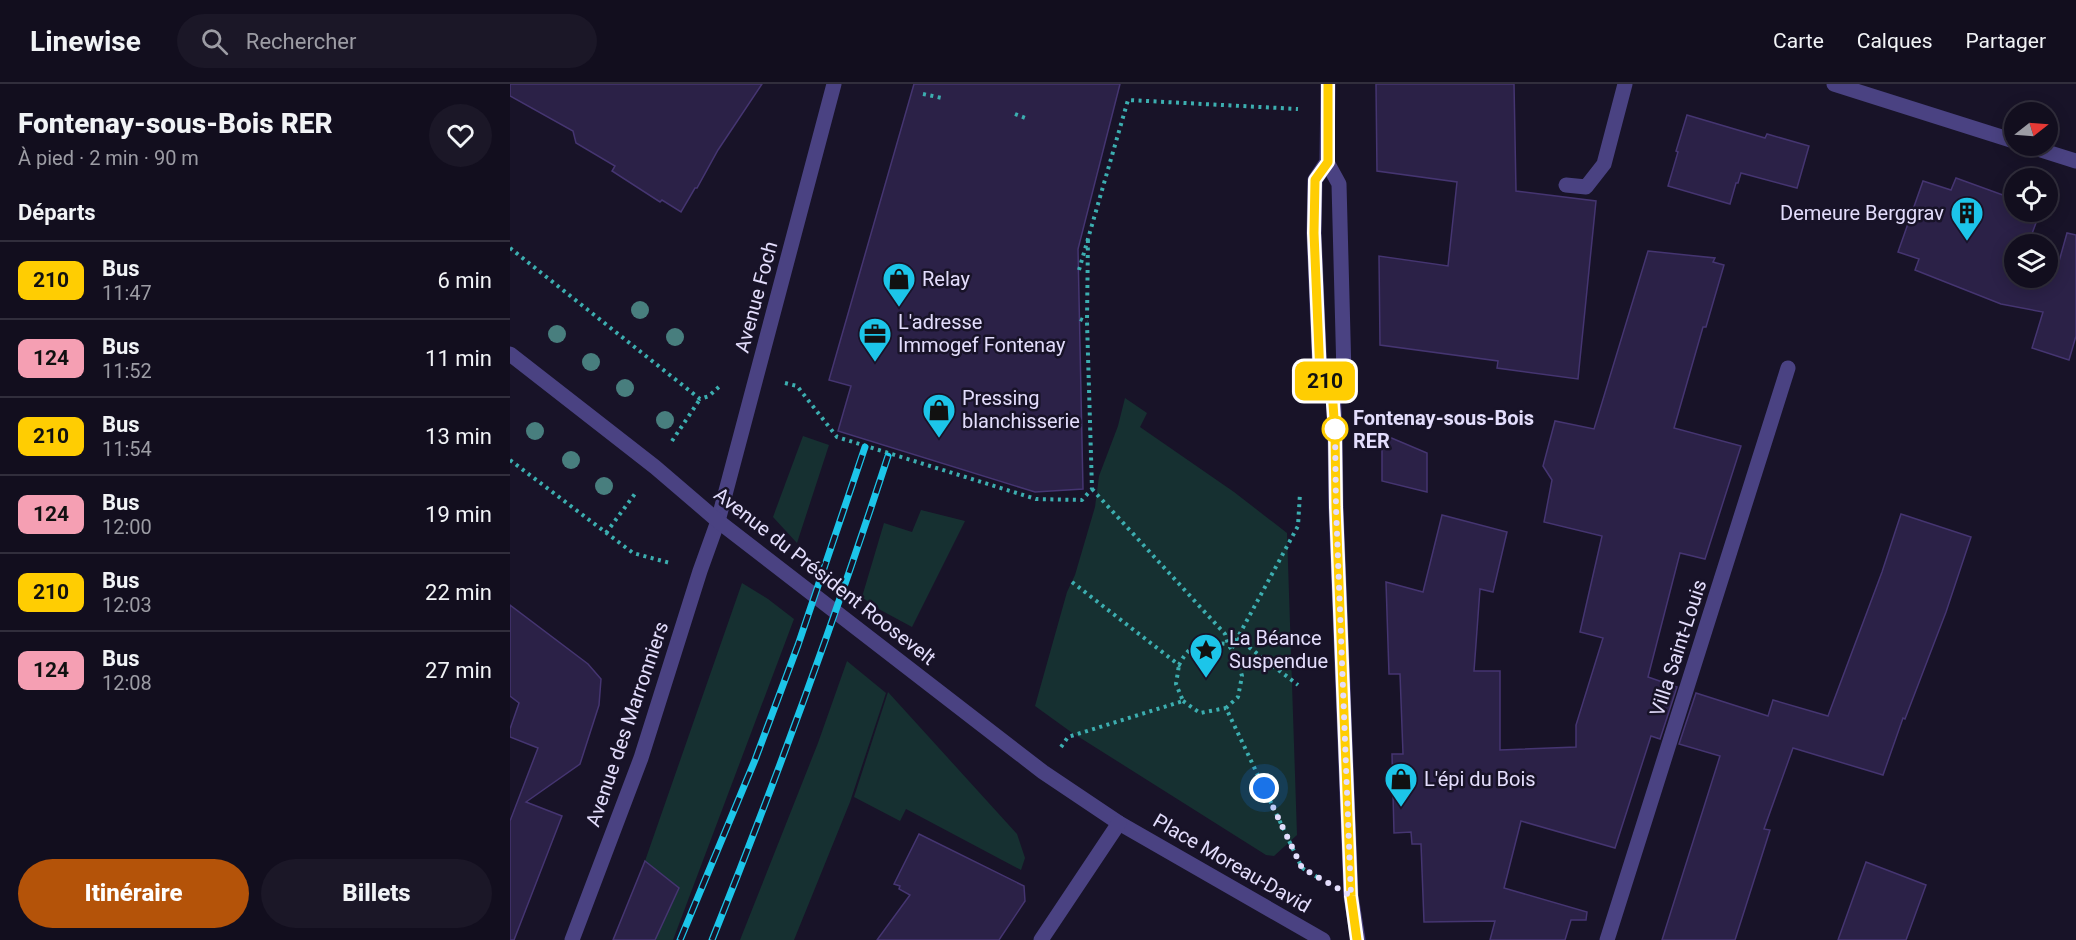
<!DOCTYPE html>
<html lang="fr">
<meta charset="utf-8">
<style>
body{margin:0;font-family:Roboto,sans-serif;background:#1b1727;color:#f1f3f6;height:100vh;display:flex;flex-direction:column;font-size:22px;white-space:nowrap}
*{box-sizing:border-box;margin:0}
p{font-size:20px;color:#9c9ca4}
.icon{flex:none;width:33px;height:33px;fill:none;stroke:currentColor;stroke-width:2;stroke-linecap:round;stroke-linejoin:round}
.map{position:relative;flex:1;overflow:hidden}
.details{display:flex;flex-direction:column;background:#120e1e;width:510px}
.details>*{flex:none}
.badge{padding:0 12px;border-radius:9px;font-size:21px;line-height:39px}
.needle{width:39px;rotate:73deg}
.fabs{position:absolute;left:1494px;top:18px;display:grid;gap:12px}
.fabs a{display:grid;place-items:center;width:54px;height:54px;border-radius:50%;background:#120e1e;box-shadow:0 3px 15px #0003,0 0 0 2px #312e3c;font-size:30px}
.you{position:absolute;width:30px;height:30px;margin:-15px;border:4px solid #fff;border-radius:50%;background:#1a73e8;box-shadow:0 0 0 9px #1a73e833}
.map>.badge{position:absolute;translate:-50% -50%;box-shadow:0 0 0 3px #fff}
h2{padding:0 18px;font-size:22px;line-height:54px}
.round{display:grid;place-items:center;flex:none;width:63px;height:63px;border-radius:32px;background:#1b1727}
.head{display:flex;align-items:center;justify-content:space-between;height:102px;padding:0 18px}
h1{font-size:28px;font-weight:800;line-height:45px}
.action{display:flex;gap:12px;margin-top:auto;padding:12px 18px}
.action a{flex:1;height:69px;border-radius:36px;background:#b45309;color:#fff;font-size:24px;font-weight:800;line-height:69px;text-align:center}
.action a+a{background:#1b1727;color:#f1f3f6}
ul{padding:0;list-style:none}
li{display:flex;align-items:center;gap:18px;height:78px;padding:0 18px;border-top:2px solid #312e3c}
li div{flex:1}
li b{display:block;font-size:22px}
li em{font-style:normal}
li .badge{min-width:66px;font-weight:700;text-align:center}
header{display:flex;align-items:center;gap:36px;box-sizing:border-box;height:84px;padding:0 30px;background:#120e1e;border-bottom:2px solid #312e3c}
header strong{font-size:28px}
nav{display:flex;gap:33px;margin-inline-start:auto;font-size:21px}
.search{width:420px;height:54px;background:#1b1727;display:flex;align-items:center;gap:15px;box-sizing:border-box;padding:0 21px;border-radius:33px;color:#9c9ca4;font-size:22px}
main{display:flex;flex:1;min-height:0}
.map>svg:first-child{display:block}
.green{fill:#163031}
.building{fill:#2b2147;stroke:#453571;stroke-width:1.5}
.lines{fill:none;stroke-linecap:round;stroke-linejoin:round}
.path{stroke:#3caeb0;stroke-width:4;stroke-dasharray:3 4.5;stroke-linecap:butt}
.service{stroke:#4a4282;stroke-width:15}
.minor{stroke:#4a4282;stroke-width:15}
.tertiary{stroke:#4a4282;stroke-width:15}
.rail-casing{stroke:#1cc5e9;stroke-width:7}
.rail{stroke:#181328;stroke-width:4.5;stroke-dasharray:14;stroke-linecap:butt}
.tree{fill:#487e7e}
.line-casing{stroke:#fff;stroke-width:14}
.line{stroke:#ffcd02;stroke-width:9}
.walk{stroke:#e3ddfc;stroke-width:6;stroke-dasharray:0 10.8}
.stop-dot{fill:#fff;stroke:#ffcd02;stroke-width:3}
.labels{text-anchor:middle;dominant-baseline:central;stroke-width:5;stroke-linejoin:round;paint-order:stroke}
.poi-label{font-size:20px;fill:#e3ddfc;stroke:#181328;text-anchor:start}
.street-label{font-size:20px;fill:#e3ddfc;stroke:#181328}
.stop-label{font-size:20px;font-weight:bold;fill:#e3ddfc;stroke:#181328;text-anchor:start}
</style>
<header>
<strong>Linewise</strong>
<div class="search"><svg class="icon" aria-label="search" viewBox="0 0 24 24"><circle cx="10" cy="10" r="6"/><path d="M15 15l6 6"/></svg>Rechercher</div>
<nav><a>Carte</a><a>Calques</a><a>Partager</a></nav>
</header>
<main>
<section class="details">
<div class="head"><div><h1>Fontenay-sous-Bois RER</h1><p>À pied · 2 min · 90 m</p></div><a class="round"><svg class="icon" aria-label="heart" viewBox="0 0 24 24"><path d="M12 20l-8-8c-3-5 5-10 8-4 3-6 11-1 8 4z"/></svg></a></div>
<h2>Départs</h2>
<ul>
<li><span class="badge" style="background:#ffcd02;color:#111">210</span><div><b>Bus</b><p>11:47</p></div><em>6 min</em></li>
<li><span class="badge" style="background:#f59fb3;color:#111">124</span><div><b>Bus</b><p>11:52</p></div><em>11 min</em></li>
<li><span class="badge" style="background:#ffcd02;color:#111">210</span><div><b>Bus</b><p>11:54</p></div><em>13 min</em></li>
<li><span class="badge" style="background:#f59fb3;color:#111">124</span><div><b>Bus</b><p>12:00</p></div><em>19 min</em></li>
<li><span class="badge" style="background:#ffcd02;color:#111">210</span><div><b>Bus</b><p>12:03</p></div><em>22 min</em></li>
<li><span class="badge" style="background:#f59fb3;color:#111">124</span><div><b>Bus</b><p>12:08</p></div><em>27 min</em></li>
</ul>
<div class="action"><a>Itinéraire</a><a>Billets</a></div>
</section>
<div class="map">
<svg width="1566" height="856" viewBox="0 0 1566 856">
<rect width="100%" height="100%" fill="#181328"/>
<!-- green -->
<g class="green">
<path d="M615 314 637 329 630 343 724 408 777 449 787 751 764 772 756 771 561 648 525 622 557 508 565 491 585 423 589 392 608 342Z"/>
<path d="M293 352 319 361 287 459 263 433Z"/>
<path d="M411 426 455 437 402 543 365 523 352 513 374 439 402 448Z"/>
<path d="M232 499 258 515 284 535 163 856H145L168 804 135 777Z"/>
<path d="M337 577 376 609 340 718 284 856H230L308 659Z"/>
<path d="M378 608 507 750 515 774 511 786 396 725 390 737 344 713Z"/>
</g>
<!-- building -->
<g class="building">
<path d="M0 0H252L208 66 187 104H185L171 128 152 116 150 118 102 87 105 82 66 59 63 47 0 12Z"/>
<path d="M404 0H610L568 165 573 405 525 408 328 347 341 302 319 296Z"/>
<path d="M866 0H1004L1006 107 1086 117 1068 295 987 284 988 277 870 261 869 172 938 182 947 98 867 87Z"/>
<path d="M1177 31 1255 54 1257 50 1299 62 1287 104 1231 89 1228 99H1226L1220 120 1158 102 1168 68 1166 67Z"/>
<path d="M1446 94 1504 115V128H1530L1520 155H1522L1520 160H1504V194H1538V178L1548 181 1557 149 1566 151V252L1559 276 1522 264 1533 228 1491 220 1405 186 1409 175 1388 168 1413 97 1441 106Z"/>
<path d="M1138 167 1205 174 1203 178 1214 181 1196 243H1193L1164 344 1231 362 1195 475 1170 469 1138 593 1167 603 1150 655 1141 652 1105 764 1011 737 994 804 1077 828 1076 836H1061L1055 856H980L985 837 914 838 911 760H902L901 748 884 749 882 670H893L890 590H879L876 498 913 508 932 431 997 448 983 508 970 505 964 587H990V666L1066 663V641L1093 554 1070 548 1092 452 1034 438 1042 396 1033 382 1045 337 1084 345Z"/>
<path d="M872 350 917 369V408L872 397Z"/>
<path d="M1391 430 1461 453 1436 528 1395 635 1393 634 1373 691 1283 664 1254 745 1260 746 1225 856H1152L1210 672 1169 660 1186 609 1258 632 1263 616 1318 632 1372 488Z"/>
<path d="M0 521 78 580 91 595 89 621 70 680 16 718 52 732 4 856H0V737L28 664 0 653V645L9 619 0 612Z"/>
<path d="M409 750 514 802 515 817 489 856H367L400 811 389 805 390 802 384 800Z"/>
<path d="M135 777 169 804 145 856H103Z"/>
<path d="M1356 778 1416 801 1396 856H1328Z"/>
</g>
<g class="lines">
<!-- path -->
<g class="path">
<path d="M413 10 432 14"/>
<path d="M505 30 518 35"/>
<path d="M0 164 190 315 199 312 212 300"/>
<path d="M569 186 618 16 788 25"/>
<path d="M570 235 577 238"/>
<path d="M275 299 287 302 327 353 526 415 572 416 582 405 577 238 578 152"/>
<path d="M162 357 190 315"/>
<path d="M0 376 123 469 160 479"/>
<path d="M582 405 715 550 718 560 727 574 732 592 728 613 716 624 792 784 809 794"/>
<path d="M96 449 127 407"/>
<path d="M562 498 669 581C681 557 693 558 718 560"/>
<path d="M727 554 788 601"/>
<path d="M722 564 788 442 790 409"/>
<path d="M673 617 690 629 716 624"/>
<path d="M551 663 558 653 673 617 666 600 669 581"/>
</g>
<!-- service -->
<path class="service" d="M1056 101 1076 103 1094 80 1115 0"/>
<!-- minor -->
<g class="minor">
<path d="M818 0 817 78 805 96 804 149 810 291 823 306 825 348 826 423 841 812 848 856"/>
<path d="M1324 0 1504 57"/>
<path d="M1518 62 1566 77"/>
<path d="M817 78 829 100 834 290 823 306"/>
<path d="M62 856 131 674 190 487 208 437 324 0"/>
<path d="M1097 856 1278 284"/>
</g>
<!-- tertiary -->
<g class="tertiary">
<path d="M0 270 145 383 208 437 533 688 609 739 813 856"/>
<path d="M531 856 609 739"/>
</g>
<!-- rail casing -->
<g class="rail-casing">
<g id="rail">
<path d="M170 856 245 676 288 561 355 363"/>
<path d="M202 856C266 696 325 535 378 372"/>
</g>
</g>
<!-- rail -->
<use href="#rail" class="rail"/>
</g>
<!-- trees -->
<g class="tree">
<circle cx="130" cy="226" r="9"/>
<circle cx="47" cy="250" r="9"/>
<circle cx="165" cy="253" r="9"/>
<circle cx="81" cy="278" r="9"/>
<circle cx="115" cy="304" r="9"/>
<circle cx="155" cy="336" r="9"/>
<circle cx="25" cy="347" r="9"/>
<circle cx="61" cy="376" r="9"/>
<circle cx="94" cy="402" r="9"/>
</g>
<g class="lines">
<!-- line casing -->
<g class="line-casing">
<path id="line" d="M818 0V78L805 96 804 149 810 291 822 306 825 348 826 423 841 812 847 856"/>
</g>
<!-- line -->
<use href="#line" class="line"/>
<!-- walk -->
<path class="walk" d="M754 704 792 784 841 812 826 423 825 345"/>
</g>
<!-- icons -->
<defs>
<g id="building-pin" transform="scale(1.725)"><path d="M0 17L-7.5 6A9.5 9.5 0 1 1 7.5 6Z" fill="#1cc5e9" stroke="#181328"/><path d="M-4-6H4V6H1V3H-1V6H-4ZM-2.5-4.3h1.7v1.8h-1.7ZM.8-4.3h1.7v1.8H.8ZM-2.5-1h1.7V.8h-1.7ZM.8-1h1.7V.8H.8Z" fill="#111"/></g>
<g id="shop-pin" transform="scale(1.725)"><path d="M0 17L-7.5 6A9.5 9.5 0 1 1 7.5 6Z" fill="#1cc5e9" stroke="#181328"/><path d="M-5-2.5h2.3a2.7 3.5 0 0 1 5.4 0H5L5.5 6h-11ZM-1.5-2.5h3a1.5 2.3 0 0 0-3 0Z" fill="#111"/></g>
<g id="office-pin" transform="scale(1.725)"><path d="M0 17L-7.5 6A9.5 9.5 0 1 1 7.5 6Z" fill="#1cc5e9" stroke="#181328"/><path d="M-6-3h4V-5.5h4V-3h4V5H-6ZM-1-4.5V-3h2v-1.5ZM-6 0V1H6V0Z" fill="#111"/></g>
<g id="sight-pin" transform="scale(1.725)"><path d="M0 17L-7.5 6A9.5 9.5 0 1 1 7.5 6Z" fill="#1cc5e9" stroke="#181328"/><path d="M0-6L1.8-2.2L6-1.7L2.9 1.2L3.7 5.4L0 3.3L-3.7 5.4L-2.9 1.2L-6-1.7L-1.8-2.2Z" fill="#111"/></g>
</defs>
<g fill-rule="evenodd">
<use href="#building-pin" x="1457" y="129"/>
<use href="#shop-pin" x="389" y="195"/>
<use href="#office-pin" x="365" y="250"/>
<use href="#shop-pin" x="429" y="326"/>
<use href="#sight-pin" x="696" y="566"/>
<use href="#shop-pin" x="891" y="695"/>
</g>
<!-- markers -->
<circle class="stop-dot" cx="825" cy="345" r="12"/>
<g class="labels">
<!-- poi labels -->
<g class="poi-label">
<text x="1434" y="129" text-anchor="end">Demeure Berggrav</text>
<text x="412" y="195">Relay</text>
<text x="388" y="238">L'adresse<tspan x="388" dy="23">Immogef Fontenay</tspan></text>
<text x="452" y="314">Pressing<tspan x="452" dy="23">blanchisserie</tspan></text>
<text x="719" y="554">La Béance<tspan x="719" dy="23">Suspendue</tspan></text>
<text x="914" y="695">L'épi du Bois</text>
</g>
<!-- street labels -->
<g class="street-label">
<text transform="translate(246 213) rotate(-75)">Avenue Foch</text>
<text transform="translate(315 492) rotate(38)">Avenue du Président Roosevelt</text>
<text transform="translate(1168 564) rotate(-72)">Villa Saint-Louis</text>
<text transform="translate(117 640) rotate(-71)">Avenue des Marronniers</text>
<text transform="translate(722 779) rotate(30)">Place Moreau-David</text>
</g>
<!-- stop labels -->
<g class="stop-label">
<text x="843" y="334">Fontenay-sous-Bois<tspan x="843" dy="23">RER</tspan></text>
</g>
</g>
</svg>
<div class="fabs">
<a><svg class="needle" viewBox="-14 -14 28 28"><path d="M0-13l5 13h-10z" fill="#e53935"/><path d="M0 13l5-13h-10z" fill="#9c9ca4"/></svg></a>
<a><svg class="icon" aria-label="locate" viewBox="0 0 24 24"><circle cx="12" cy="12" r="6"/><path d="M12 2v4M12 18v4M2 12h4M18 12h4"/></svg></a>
<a><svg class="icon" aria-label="layers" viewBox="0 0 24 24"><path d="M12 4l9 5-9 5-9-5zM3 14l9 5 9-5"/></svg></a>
</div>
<div class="you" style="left:754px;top:704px"></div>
<b class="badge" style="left:815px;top:297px;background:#ffcd02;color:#111">210</b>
</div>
</main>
